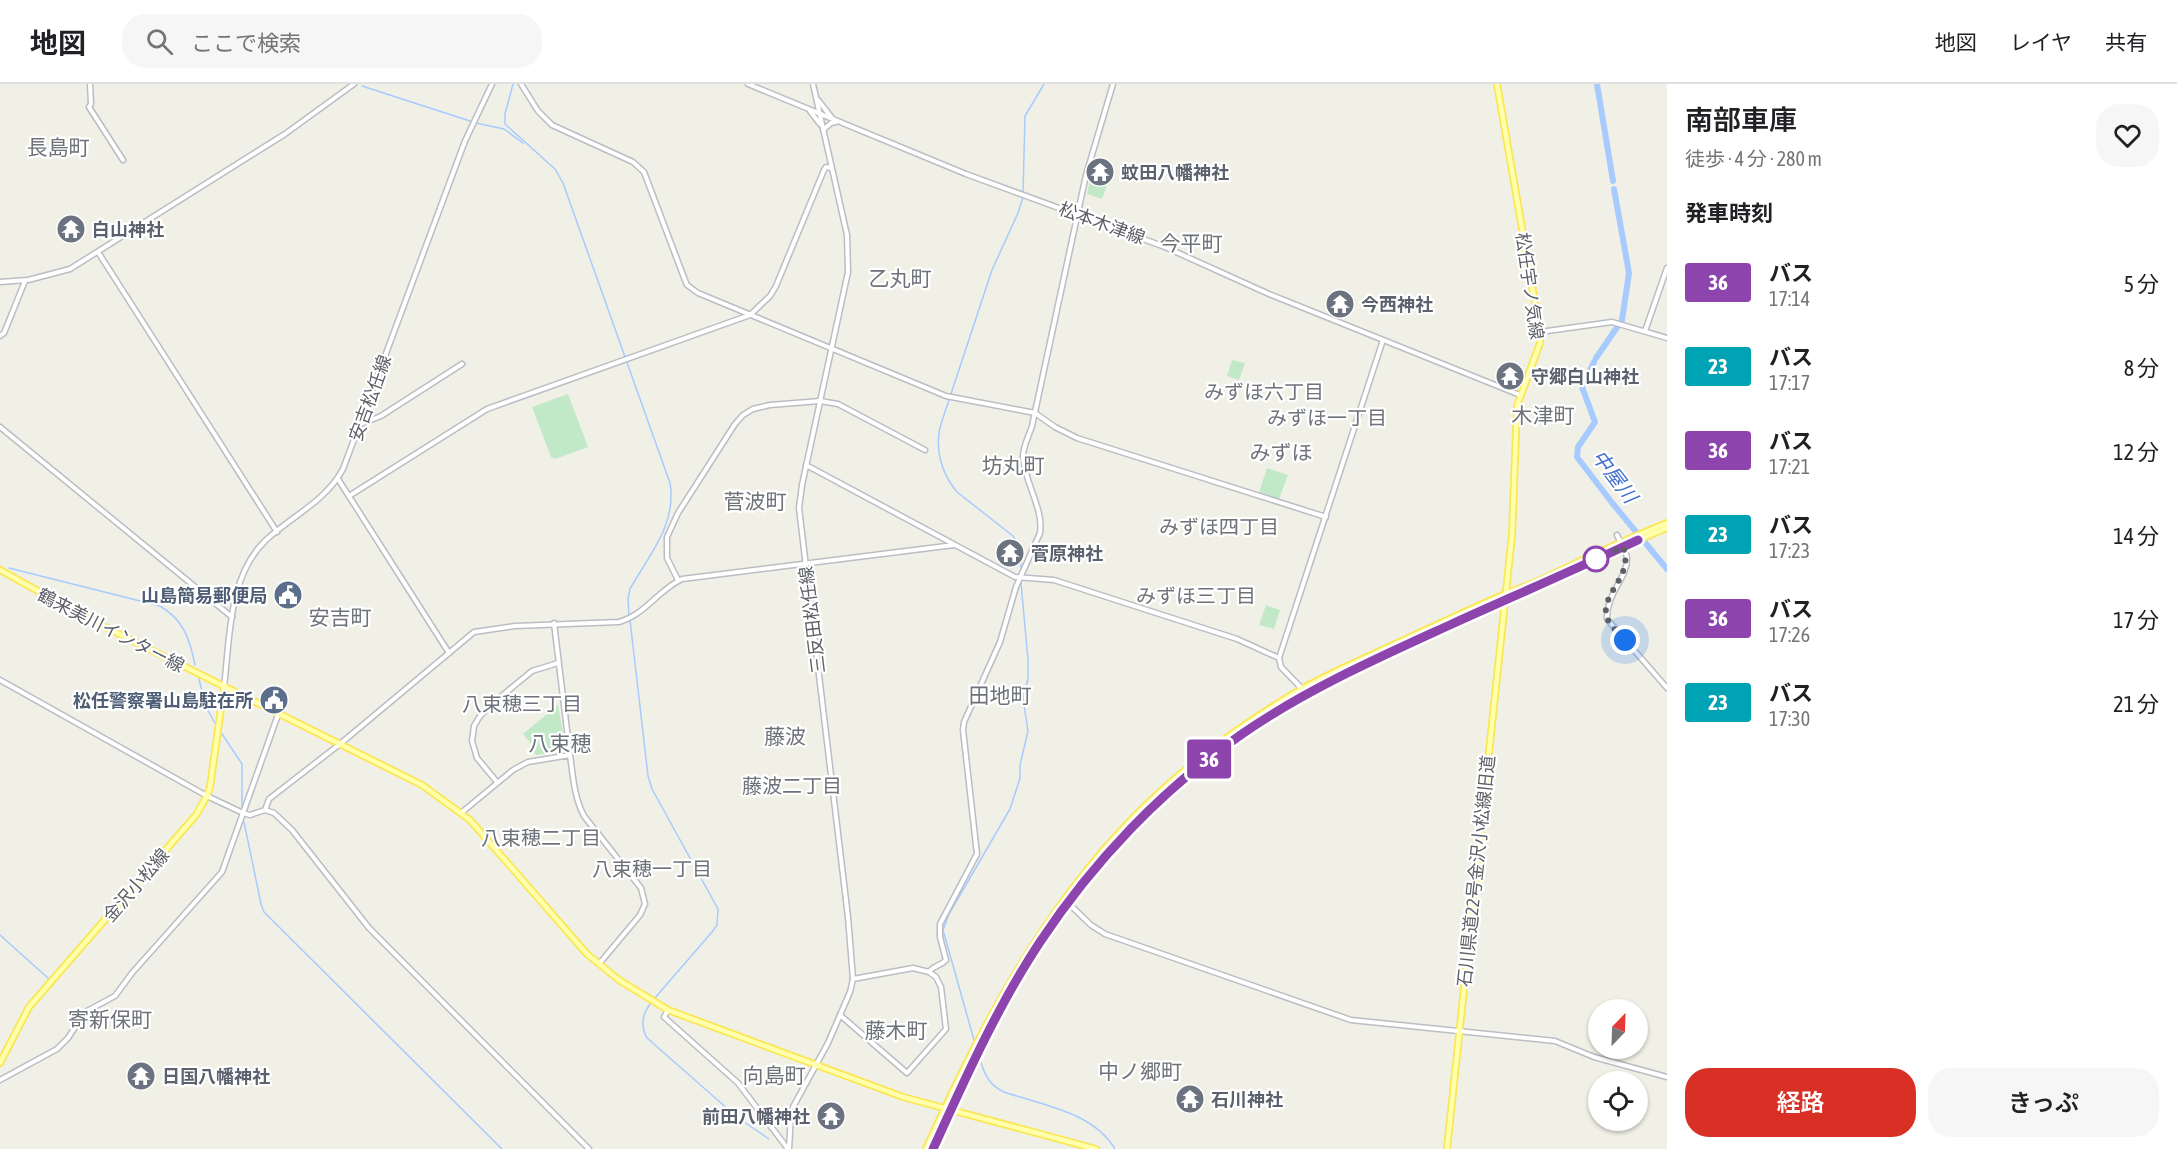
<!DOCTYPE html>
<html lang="ja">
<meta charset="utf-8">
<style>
body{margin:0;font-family:"Asap Condensed","Noto Sans JP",sans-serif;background:#f6f6f6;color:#202124;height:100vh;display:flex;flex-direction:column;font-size:22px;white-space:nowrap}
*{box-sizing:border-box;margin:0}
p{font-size:20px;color:#757577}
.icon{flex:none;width:33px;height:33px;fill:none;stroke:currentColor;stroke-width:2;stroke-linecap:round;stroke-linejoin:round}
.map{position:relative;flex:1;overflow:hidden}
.panel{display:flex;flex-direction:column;background:#fff;width:510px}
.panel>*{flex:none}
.badge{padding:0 12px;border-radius:4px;font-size:21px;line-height:39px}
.needle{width:39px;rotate:23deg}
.fabs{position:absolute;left:1588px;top:915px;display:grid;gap:12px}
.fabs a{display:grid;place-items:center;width:60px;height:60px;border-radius:50%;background:#fff;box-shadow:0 2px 4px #0004;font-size:30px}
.you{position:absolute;width:30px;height:30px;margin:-15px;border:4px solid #fff;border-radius:50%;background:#1a73e8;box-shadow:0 0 0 9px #1a73e833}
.map>.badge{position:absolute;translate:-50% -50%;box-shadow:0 0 0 3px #fff}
h2{padding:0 18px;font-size:22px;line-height:54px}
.round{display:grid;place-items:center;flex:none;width:63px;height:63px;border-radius:24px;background:#f6f6f6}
.headline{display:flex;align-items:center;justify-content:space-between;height:102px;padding:0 18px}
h1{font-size:28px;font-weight:600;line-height:45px}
.action{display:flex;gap:12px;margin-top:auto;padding:12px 18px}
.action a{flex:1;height:69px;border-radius:24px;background:#d93025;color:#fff;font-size:24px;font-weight:600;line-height:69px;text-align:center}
.action a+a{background:#f6f6f6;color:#202124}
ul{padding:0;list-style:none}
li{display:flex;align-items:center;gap:18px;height:84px;padding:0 18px}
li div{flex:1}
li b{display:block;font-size:22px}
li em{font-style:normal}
li .badge{min-width:66px;font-weight:700;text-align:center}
header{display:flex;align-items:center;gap:36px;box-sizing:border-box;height:84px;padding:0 30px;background:#fff;border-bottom:2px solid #e0e0e0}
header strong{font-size:28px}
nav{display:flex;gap:33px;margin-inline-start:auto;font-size:21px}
.search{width:420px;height:54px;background:#f6f6f6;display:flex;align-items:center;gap:15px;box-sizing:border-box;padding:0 21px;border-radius:24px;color:#757577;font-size:22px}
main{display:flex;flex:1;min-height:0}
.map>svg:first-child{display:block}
.green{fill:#c1e9c7}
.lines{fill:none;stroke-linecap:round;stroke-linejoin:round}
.stream{stroke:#a7cbff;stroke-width:1.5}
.river{stroke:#a7cbff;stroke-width:6}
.secondary-casing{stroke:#bbbdc4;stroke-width:7}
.primary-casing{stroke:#fbe655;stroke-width:8}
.secondary{stroke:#fff;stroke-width:4}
.primary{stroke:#ffffac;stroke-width:4.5}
.line-casing{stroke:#fff;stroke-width:14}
.line{stroke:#8e44ad;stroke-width:9}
.walk{stroke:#5d6067;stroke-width:6;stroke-dasharray:0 10.8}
.stop-dot{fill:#fff;stroke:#8e44ad;stroke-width:3}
.labels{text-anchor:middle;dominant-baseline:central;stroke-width:4.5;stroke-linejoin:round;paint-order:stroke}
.worship-label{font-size:18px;font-weight:bold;fill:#5b616d;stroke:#fff;text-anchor:start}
.street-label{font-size:18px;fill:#5d6067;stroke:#fff}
.service-label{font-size:18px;font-weight:bold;fill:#4e5e75;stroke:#fff;text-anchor:end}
.neighbourhood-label{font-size:20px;fill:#6e7279;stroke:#fff}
.water-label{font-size:20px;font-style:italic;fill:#416fcc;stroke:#fff}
.quarter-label{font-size:21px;fill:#6e7279;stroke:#fff}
</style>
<header>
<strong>地図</strong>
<div class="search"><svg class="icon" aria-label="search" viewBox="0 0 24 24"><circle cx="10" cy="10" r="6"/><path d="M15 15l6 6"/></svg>ここで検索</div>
<nav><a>地図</a><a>レイヤ</a><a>共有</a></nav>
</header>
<main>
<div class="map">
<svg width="1667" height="1065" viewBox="0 0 1667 1065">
<rect width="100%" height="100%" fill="#f1f0e6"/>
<!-- green -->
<g class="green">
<path d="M1094 76 1114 81 1102 115 1087 110Z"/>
<path d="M1232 276 1245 279 1239 296 1227 292Z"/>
<path d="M1505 279 1521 284 1518 289 1526 293 1521 303 1518 305 1499 297Z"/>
<path d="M568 310 588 363 555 375 551 373 532 323Z"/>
<path d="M1267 384 1288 391 1279 415 1259 408Z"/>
<path d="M1266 521 1280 526 1274 545 1259 541Z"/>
<path d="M558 621 566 667 536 671 530 665 533 662 523 650Z"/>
</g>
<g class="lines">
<!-- stream -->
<g class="stream">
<path d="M513 0 505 30V40L555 85 563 99 670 399C677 440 649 471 630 505L628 515 629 532"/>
<path d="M362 2 470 37"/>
<path d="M476 39 504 45 523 59"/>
<path d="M1023 109 1025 32 1044 0"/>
<path d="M9 484 160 522C184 536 190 556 195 581"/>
<path d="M1021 486C1021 473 1021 463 1013 452L957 408C941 389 934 363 941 340L992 186 1018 129 1023 113"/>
<path d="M630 536 648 692 652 705 718 825 717 841 712 848 654 915"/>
<path d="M199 595 206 623 216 641"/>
<path d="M222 650 242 680V723"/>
<path d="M244 738 261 820 264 828 502 1065"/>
<path d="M0 851 49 895"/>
<path d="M651 919C642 930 640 941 647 954L737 1033 769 1055"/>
<path d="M974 956 943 846 949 830 1010 725 1020 694V681L1028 647 1023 614 1028 595V576L1021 499"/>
<path d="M980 975C984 990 989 1001 1004 1008 1042 1021 1093 1028 1115 1065"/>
</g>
<!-- river -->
<g class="river">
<path d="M1597 0 1613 97"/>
<path d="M1596 274 1622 236 1629 189 1614 105"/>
<path d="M1594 278 1582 303 1595 338 1578 363 1577 373 1613 420 1667 485"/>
</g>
<!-- secondary casing -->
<g class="secondary-casing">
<g id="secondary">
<path d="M90 0 91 20 89 23 123 76"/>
<path d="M521 0 538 27 552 41 633 78 644 88 683 191 687 201 698 209 946 312 1035 329 1055 343 1077 354 1326 433"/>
<path d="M748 0 966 90 1165 163 1269 210 1520 311"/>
<path d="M818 16 832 34"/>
<path d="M810 27 820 40"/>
<path d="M823 46 831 39 836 38"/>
<path d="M98 168 277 448"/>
<path d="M0 198 28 196 70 185 285 50 354 0"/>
<path d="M1645 247 1667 184"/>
<path d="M1540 248 1612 238 1667 254"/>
<path d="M0 252 4 249 25 197"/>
<path d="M361 340 381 332 462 280"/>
<path d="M0 343 232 533"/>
<path d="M806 381 1015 493 1054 496 1237 555 1279 574"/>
<path d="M338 395 449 569"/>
<path d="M349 412 487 325 750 231 770 212 776 202 824 86 826 83 831 84"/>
<path d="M1617 451C1620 458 1626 466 1627 474 1628 493 1606 510 1607 535L1667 604"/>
<path d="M678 496 667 474V453L678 429 735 340 743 331 753 325 770 321 820 317 838 320 925 366"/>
<path d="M554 539 570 671"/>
<path d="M0 596 207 712 243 729 250 731 265 726 274 729 292 746 369 844 589 1065"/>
<path d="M224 603C230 554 228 492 266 456 292 432 326 417 343 385L465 57 492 0"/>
<path d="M1307 610 1281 583 1279 574 1383 256"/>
<path d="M497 698 477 674 472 657 474 642 480 632 492 620 532 587 558 579"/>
<path d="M265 726 269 715 340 660 474 548 515 542 619 538C645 531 658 506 682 495L954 461"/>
<path d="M461 729 513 686 528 678 570 671C573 692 574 713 584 732L641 804 645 820 640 831 599 880"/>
<path d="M1067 818 1091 841 1105 850 1351 936 1555 957 1594 973 1667 993"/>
<path d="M929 888C934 881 941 882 946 876L940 853V840L977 770 963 646 964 638 1000 558 1016 503 1040 449C1044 426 1025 399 1023 374 1022 364 1029 352 1032 342L1086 91 1113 0"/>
<path d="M668 926 664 933 738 999 788 1065"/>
<path d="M840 931 907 989 946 945 941 903 936 893 929 888 913 884 853 895"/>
<path d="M0 996 57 965 68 954 85 928 115 912 132 889 222 788 279 628"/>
<path d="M789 1065 791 1031 793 1023 828 959 850 908 853 895 848 833 799 424 802 401 848 188 847 151 813 0"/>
</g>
</g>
<!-- primary casing -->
<g class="primary-casing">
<g id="primary">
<path d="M0 486 87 534 422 701 470 736 587 870 619 896 668 926 903 1013 1096 1065"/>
<path d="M0 979 29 923 196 731 207 712 210 703 224 603"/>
<path d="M926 1065C979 947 1040 830 1131 736 1178 688 1233 646 1290 612 1317 595 1347 582 1376 569 1419 549 1462 529 1505 510 1517 505 1530 501 1543 495 1584 475 1624 456 1667 439"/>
<path d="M933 1065C978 966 1024 866 1095 784 1159 710 1235 648 1320 602 1371 575 1423 554 1475 530 1539 501 1602 470 1667 444"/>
<path d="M1447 1065 1512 451 1517 322 1540 259V248L1497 0"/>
</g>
</g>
<!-- secondary -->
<use href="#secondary" class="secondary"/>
<!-- primary -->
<use href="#primary" class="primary"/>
</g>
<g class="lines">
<!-- line casing -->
<g class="line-casing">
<path id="line" d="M933 1065C965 995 997 923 1040 858 1093 778 1162 705 1242 650 1307 605 1380 573 1452 540 1514 512 1576 485 1638 456"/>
</g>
<!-- line -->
<use href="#line" class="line"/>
<!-- walk -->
<path class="walk" d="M1596 475 1591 477 1623 463C1635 492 1599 510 1607 534 1610 542 1620 550 1625 556"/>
</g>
<!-- icons -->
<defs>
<g id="temple-disc" transform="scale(1.5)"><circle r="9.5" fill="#6b7280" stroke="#fff"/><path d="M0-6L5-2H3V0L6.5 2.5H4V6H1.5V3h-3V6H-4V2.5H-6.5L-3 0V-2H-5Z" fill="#fff"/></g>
<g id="civic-disc" transform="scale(1.5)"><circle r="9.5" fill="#5c6f8a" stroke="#fff"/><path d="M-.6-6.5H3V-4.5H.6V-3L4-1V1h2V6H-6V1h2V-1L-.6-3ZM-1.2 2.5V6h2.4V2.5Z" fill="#fff"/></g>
</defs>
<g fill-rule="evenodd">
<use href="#temple-disc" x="1100" y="88"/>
<use href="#temple-disc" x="71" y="145"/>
<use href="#temple-disc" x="1340" y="220"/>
<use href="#temple-disc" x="1510" y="292"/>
<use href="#temple-disc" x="1010" y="469"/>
<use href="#civic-disc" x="288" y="511"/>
<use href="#civic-disc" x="274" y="616"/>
<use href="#temple-disc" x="141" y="992"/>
<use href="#temple-disc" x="1190" y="1015"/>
<use href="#temple-disc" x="831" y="1032"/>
</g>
<!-- markers -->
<circle class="stop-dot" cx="1596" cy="475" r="12"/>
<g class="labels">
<!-- worship labels -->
<g class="worship-label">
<text x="1121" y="88">蚊田八幡神社</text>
<text x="92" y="145">白山神社</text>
<text x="1361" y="220">今西神社</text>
<text x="1531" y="292">守郷白山神社</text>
<text x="1031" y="469">菅原神社</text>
<text x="162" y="992">日国八幡神社</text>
<text x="1211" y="1015">石川神社</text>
<text x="810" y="1032" text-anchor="end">前田八幡神社</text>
</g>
<!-- street labels -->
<g class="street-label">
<text transform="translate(1102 139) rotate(20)">松本木津線</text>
<text transform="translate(1530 202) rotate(82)">松任宇ノ気線</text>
<text transform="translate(370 314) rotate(-70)">安吉松任線</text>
<text transform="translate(812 536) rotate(-97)">三反田松任線</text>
<text transform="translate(111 546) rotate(27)">鶴来美川インター線</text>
<text transform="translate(1476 787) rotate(-84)">石川県道22号金沢小松線旧道</text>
<text transform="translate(136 801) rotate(-49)">金沢小松線</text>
</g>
<!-- service labels -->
<g class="service-label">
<text x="267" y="511">山島簡易郵便局</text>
<text x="253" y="616">松任警察署山島駐在所</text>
</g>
<!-- neighbourhood labels -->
<g class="neighbourhood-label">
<text x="1264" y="307">みずほ六丁目</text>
<text x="1327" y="333">みずほ一丁目</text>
<text x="1219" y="442">みずほ四丁目</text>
<text x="1196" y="511">みずほ三丁目</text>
<text x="522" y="619">八束穂三丁目</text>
<text x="792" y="701">藤波二丁目</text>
<text x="541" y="753">八束穂二丁目</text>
<text x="652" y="784">八束穂一丁目</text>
</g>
<!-- water labels -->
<g class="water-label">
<text transform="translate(1615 392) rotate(53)">中屋川</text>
</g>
<!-- quarter labels -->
<g class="quarter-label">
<text x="58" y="63">長島町</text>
<text x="1191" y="159">今平町</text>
<text x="900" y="194">乙丸町</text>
<text x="1543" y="331">木津町</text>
<text x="1281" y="368">みずほ</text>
<text x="1013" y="381">坊丸町</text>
<text x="755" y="417">菅波町</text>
<text x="340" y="533">安吉町</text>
<text x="1000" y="611">田地町</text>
<text x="785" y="652">藤波</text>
<text x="560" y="659">八束穂</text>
<text x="110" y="935">寄新保町</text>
<text x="896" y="946">藤木町</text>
<text x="1140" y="987">中ノ郷町</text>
<text x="774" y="991">向島町</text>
</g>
</g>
</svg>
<div class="fabs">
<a><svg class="needle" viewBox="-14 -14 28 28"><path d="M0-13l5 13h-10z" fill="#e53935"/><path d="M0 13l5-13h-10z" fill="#757577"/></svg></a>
<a><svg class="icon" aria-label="locate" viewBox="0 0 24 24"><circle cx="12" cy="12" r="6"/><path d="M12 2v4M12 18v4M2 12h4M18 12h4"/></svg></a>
</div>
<div class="you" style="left:1625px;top:556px"></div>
<b class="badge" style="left:1209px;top:675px;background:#8e44ad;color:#fff">36</b>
</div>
<section class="panel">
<div class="headline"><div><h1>南部車庫</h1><p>徒歩 · 4 分 · 280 m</p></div><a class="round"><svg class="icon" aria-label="heart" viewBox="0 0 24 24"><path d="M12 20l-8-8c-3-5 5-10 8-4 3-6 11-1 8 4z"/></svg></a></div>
<h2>発車時刻</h2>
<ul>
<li><span class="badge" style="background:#8e44ad;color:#fff">36</span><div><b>バス</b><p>17:14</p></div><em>5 分</em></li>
<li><span class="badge" style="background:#00a3b4;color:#fff">23</span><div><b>バス</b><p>17:17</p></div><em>8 分</em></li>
<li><span class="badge" style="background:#8e44ad;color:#fff">36</span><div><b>バス</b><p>17:21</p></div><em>12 分</em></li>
<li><span class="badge" style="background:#00a3b4;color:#fff">23</span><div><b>バス</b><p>17:23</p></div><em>14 分</em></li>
<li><span class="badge" style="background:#8e44ad;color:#fff">36</span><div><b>バス</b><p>17:26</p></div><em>17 分</em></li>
<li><span class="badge" style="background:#00a3b4;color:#fff">23</span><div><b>バス</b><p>17:30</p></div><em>21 分</em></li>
</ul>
<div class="action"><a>経路</a><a>きっぷ</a></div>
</section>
</main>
